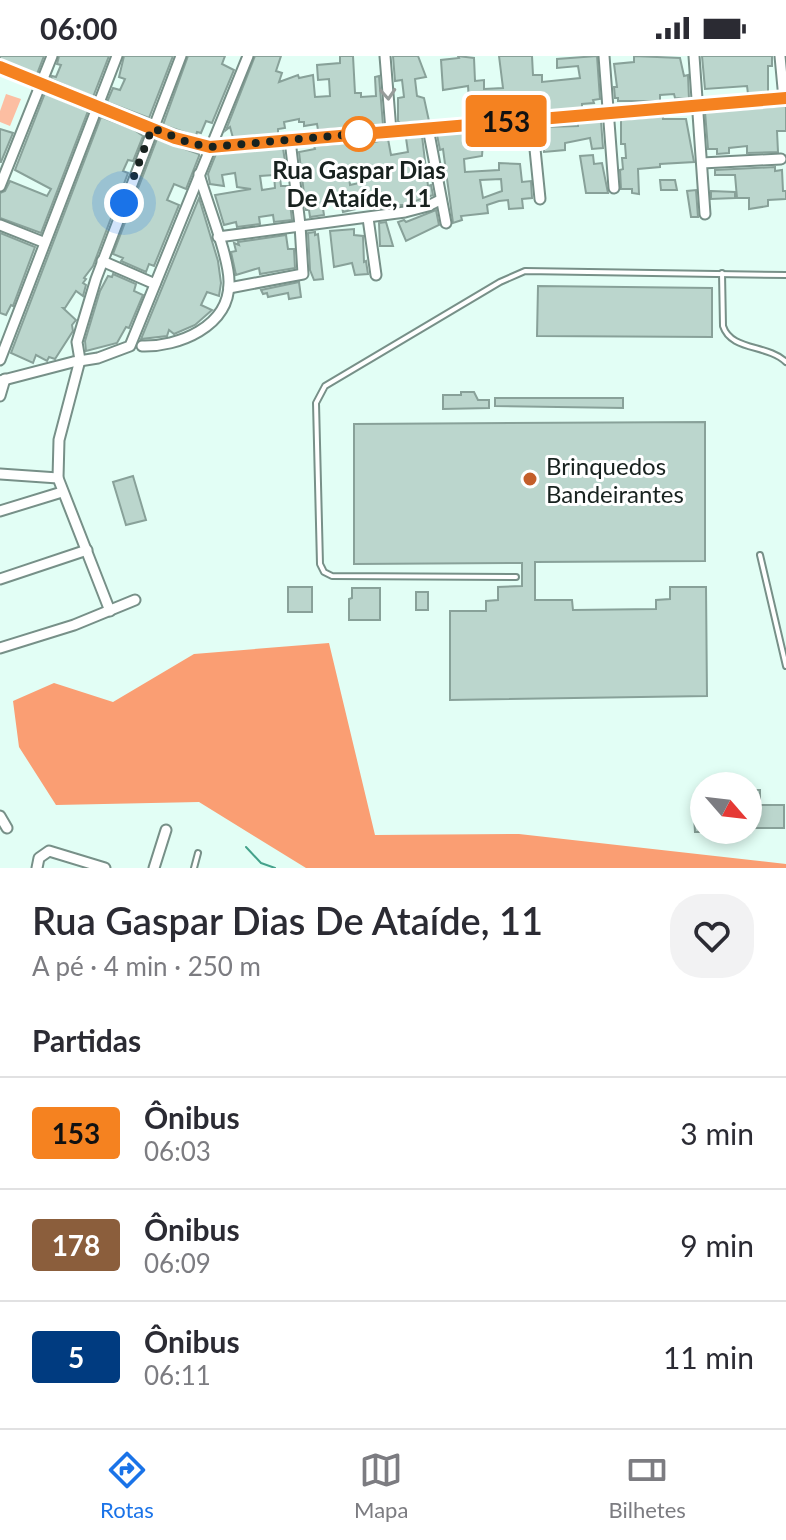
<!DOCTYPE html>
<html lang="pt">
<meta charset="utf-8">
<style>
body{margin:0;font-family:Lato,sans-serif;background:#f2f2f3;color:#2b2b33;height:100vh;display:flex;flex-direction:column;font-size:30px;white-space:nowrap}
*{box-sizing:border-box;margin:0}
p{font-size:26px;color:#7c7c81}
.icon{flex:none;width:44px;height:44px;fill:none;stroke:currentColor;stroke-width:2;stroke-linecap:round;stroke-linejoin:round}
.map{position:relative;height:812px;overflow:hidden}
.drawer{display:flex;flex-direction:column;background:#fff;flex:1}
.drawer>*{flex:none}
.badge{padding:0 16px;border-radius:6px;font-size:28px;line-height:52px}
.needle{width:52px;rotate:118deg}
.fabs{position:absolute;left:690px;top:716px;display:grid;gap:16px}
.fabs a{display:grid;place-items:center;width:72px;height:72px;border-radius:50%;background:#fff;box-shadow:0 4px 12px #0003;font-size:40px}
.you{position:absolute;width:40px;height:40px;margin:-20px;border:6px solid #fff;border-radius:50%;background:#1a73e8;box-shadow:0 0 0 12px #1a73e833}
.map>.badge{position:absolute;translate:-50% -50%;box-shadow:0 0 0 4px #fff}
h2{padding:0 32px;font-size:30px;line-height:72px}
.round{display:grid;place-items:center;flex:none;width:84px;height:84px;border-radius:32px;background:#f2f2f3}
.summary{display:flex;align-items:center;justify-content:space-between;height:136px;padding:0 32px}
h1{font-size:38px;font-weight:600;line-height:60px}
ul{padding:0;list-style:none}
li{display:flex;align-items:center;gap:24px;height:112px;padding:0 32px;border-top:2px solid #e1e1e2}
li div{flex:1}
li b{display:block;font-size:30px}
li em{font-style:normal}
li .badge{min-width:88px;font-weight:700;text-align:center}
.status{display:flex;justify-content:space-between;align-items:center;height:56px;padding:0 40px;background:#fff;direction:ltr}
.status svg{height:22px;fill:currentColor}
.menu{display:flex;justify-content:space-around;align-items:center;height:112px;border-top:2px solid #e1e1e2;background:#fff;font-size:22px;color:#7c7c81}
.menu a{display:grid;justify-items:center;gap:4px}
.menu .selected{color:#1a73e8}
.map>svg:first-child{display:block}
.green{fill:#fcbea2}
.forest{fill:#fa9e73}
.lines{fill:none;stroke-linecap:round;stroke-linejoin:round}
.stream{stroke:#44a28b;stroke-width:2}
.building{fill:#bbd6cd;stroke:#88a199;stroke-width:2;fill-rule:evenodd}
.service-casing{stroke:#779088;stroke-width:8}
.minor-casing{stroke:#779088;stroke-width:13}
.service{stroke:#fff;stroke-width:4}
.minor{stroke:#fff;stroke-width:9}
.oneway{stroke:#979c9a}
.line-casing{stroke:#fff;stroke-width:18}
.line{stroke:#f58220;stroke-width:12}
.walk{stroke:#18221f;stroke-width:8;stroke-dasharray:0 14.4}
.stop-dot{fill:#fff;stroke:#f58220;stroke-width:4}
.poi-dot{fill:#c35e2a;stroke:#fff;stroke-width:3}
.labels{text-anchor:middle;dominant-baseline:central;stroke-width:6;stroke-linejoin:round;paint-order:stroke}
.stop-label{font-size:24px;font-weight:bold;fill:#18221f;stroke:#fff}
.poi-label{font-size:24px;fill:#18221f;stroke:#fff;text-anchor:start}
</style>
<div class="status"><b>06:00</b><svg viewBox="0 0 49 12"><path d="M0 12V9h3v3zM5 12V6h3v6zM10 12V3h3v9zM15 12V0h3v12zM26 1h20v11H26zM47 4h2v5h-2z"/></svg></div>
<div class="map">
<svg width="786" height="812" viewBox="0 0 786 812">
<rect width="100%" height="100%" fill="#e2fef5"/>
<!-- green -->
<path class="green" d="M6 38 21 43 10 70 0 66V55Z"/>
<!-- forest -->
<path class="forest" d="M329 587 375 779 519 778 786 808V812H306L199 746 56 749 19 691 13 645 54 627 113 646 194 598Z"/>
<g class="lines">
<!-- stream -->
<path class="stream" d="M246 791 261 807 275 812"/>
</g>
<!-- building -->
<g class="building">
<path d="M0 0H44L37 18 0 4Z"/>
<path d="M59 0H109L93 41 51 23 52 20 56 21 61 9 57 8Z"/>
<path d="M124 0H173L149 62 107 46 113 32 120 34 125 23 119 21Z"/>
<path d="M188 0H225L222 8 234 14 212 67 206 65 201 77 197 76 196 80 163 69Z"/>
<path d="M255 0H281L276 15 282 17 279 26 298 19 299 22 313 19 315 41 330 40 329 23 318 24 317 9 340 7V0H353L355 37H361V41L376 40 375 21 379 20 383 69 318 74 317 68 304 70V66H299V63L284 66 285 72 278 73V78L233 82 230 71 226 74Z"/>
<path d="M393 0H418L426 21 415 23 417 40 424 42 429 65 400 67 398 65V42L404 41 402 24 395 25Z"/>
<path d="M458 0 474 2 475 25 484 24V33L503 32 499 0H532L533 19H542V26L580 22 578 10 557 12V3L597 0 600 43 593 44 594 47 582 48V52L520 57 519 48 503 50 504 58 470 61 468 30 443 34 441 4 459 2Z"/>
<path d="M634 0 680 2 684 20 688 19 689 43 675 42 674 38 660 39V45H618V42H615L614 31H617L614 8 634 6Z"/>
<path d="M702 0H772V10H768V36L748 38 747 30 705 33Z"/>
<path d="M45 37 88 55 41 177 0 162V137L5 135 10 125 47 140 51 133 15 114Z"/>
<path d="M786 50V75H777L778 96 747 97V90L729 92V97L717 98V93H708L705 56Z"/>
<path d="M663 60V63H686L694 106 660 108V111L638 113 639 138 632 137V133H621L620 114 623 113 622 102H626L625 88H621V64Z"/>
<path d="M101 61 133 73 143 80 133 105 128 104 123 115 128 117 93 210 84 222 86 223 83 227 86 229 83 240 76 235 65 252H63L76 264 72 269 73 275 55 303 49 301 47 305 36 299 33 307 11 297Z"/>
<path d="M601 65 603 92 592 93 590 82 565 87V94L544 96 543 71 578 70V67Z"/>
<path d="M525 72 526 79 483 86 482 100 464 103 465 116 499 114V107L520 108 522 126 531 125 532 142 522 143 523 152 509 153 508 144 499 145 487 149 488 157 461 160 462 164 453 167 443 93 440 94 437 79 471 76 479 77 480 81 498 74ZM501 123 502 135 483 142 480 124Z"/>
<path d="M0 73 13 77 1 106H0Z"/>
<path d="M422 80 428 130 431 129 433 139 404 149H391L390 146V149L382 152 374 153 373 149 343 156 339 138 326 140 327 145 322 146 324 159 310 161 309 154H306L299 96 315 93 314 90 350 87 351 91 388 83 391 99 408 96 406 82ZM365 112 368 125 350 129 348 114Z"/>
<path d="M157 83 199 98V100L186 133 174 128 167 144 179 149 154 210 149 208 146 216 121 205 123 202 113 198Z"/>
<path d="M283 92 286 112 279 113 281 130H288L292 164 274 166 273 159 259 161 260 168 237 171 236 166 224 169 215 139 251 133 237 131 235 117 222 119 224 130 210 128 208 118 216 98ZM274 119 275 132 262 134 260 120Z"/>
<path d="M593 99 594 108 602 107 608 137H586L580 100Z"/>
<path d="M775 111V115L782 114 783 135H786V143L768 144V150L749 153V142H737L735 119H715V114Z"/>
<path d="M660 124H675L677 134H661Z"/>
<path d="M696 134 698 161H691L687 135Z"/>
<path d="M711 135 735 136V142L711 143Z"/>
<path d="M199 142 218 205 221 227 219 240 207 236 201 249 212 254 195 269 174 278 169 274 167 280 141 283Z"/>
<path d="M436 154 439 169 406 185 398 166 404 164 406 166Z"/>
<path d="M386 166 393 190H380L379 167Z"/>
<path d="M354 173V179L363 180 364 206 366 205 368 218 355 219 352 207 334 211 330 175Z"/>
<path d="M315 176V179L318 178 323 223 314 224 310 214 308 177Z"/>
<path d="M0 177 35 191 13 250 11 249 6 259 0 257Z"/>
<path d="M286 179 288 193H294L295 212 260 218 259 212 236 219 231 196 236 195 234 187 239 189 238 186Z"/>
<path d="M113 218 136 228 134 235 143 239 129 272 126 271 117 287 86 295 85 285 100 235 108 220 112 221Z"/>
<path d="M299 226 301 241 289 243 288 237 268 241 267 237 263 238 261 234Z"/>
<path d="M538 230 712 232V281L537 280Z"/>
<path d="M461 336H474L478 344H489V352L443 353V339H461Z"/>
<path d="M495 342H623V352L495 350Z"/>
<path d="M705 366V505L535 506V544H572L573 554 656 553V544L670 543V531H706L707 640 450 644V555H486V545L498 544V531L522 530V507L354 508V368Z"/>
<path d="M133 420 146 464 126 469 113 426Z"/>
<rect x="288" y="531" width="24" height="25"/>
<path d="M352 532H380V564H349V543L352 542Z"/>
<rect x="416" y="536" width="12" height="18"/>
<path d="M748 734H760V749H784V772H748Z"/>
<path d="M694 759H704V776H695Z"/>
</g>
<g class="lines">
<!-- service casing -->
<g class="service-casing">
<g id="service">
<path d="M722 217 723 270C731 295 767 288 786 306"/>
<path d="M760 499 786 610"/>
<path d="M516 521 332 520 324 516 320 508 316 347 325 330 500 226 525 215 786 219"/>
<path d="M194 812 198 797"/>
</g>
</g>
<!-- minor casing -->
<g class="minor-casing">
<g id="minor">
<path d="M385 0 391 75"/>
<path d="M604 0 614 132"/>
<path d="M694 0 705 158"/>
<path d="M780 0 784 43"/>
<path d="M0 11 175 82 210 91 786 42"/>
<path d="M532 63 540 143"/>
<path d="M428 72 446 167"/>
<path d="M702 107 781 103"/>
<path d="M0 130 52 0"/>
<path d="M368 162 376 219"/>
<path d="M0 169 43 186"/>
<path d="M218 181 405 156 428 150 440 144"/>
<path d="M102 205 155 228"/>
<path d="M229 232 303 218 300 169 290 84"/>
<path d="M142 290C178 291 229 271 229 227 230 203 206 144 199 118"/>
<path d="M0 304 117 0"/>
<path d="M80 304 77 286 96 223 181 0"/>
<path d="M80 304 59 384 58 422 110 555"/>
<path d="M0 325 73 306 98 302 130 290 248 0"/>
<path d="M0 340 5 323"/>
<path d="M0 418 58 422"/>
<path d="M0 455 62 436"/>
<path d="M0 523 87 494"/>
<path d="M0 592 74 569 135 544"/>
<path d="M0 760 7 772"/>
<path d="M37 812 39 802 49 795 105 812"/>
<path d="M154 812 166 774"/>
</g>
</g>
<!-- service -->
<use href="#service" class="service"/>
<!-- minor -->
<use href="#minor" class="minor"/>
</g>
<!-- one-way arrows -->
<defs><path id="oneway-chevron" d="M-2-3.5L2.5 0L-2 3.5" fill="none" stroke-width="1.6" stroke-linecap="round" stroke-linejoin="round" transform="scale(2)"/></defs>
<use class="oneway" href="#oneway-chevron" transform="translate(388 38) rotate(86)"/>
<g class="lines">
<!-- line casing -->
<g class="line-casing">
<path id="line" d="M0 11 175 82 210 91 786 42"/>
</g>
<!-- line -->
<use href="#line" class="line"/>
<!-- walk -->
<path class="walk" d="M124 147 152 72 190 87 210 91 366 77 359 78"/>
</g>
<!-- markers -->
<circle class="stop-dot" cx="359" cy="78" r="16"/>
<circle class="poi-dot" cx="530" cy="423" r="8"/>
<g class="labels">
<!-- stop labels -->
<g class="stop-label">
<text x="359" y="113">Rua Gaspar Dias<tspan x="359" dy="28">De Ataíde, 11</tspan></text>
</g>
<!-- poi labels -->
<g class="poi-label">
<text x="546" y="409">Brinquedos<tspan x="546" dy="28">Bandeirantes</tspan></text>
</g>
</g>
</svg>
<div class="fabs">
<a><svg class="needle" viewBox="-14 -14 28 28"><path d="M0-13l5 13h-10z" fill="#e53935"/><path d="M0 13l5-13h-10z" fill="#7c7c81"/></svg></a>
</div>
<div class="you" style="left:124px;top:147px"></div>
<b class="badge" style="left:506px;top:65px;background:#f58220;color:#111">153</b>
</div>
<section class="drawer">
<div class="summary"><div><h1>Rua Gaspar Dias De Ataíde, 11</h1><p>A pé · 4 min · 250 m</p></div><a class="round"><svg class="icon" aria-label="heart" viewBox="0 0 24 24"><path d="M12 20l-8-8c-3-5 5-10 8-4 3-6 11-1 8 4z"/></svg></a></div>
<h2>Partidas</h2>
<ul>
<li><span class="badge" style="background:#f58220;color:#111">153</span><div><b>Ônibus</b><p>06:03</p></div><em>3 min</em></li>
<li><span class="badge" style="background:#8b5e3c;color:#fff">178</span><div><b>Ônibus</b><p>06:09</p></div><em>9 min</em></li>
<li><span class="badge" style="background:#003b80;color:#fff">5</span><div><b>Ônibus</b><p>06:11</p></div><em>11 min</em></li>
</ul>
</section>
<nav class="menu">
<a class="selected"><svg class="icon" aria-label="directions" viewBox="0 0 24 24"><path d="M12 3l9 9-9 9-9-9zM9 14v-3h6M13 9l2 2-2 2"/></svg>Rotas</a>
<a><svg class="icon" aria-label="map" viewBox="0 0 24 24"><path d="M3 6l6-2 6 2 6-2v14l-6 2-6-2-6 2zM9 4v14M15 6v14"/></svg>Mapa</a>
<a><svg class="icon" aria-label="tickets" viewBox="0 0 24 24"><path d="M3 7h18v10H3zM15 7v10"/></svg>Bilhetes</a>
</nav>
